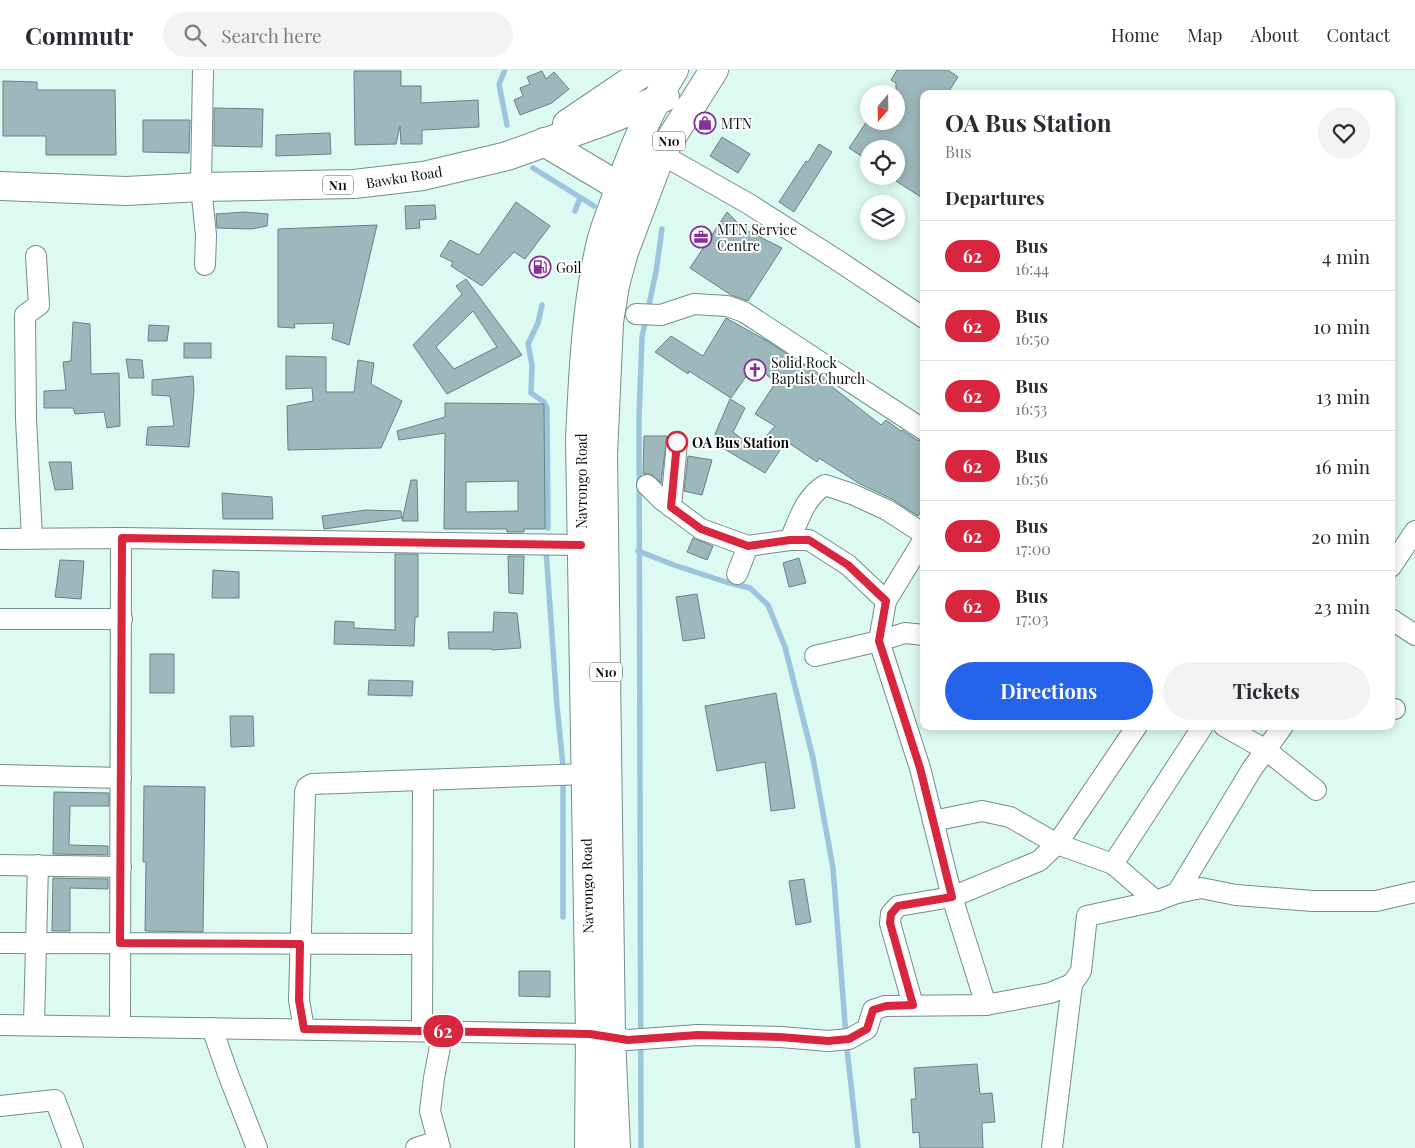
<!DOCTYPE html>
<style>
body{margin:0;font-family:"Playfair Display",serif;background:#f2f2f3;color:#2b2b33;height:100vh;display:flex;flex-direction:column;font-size:19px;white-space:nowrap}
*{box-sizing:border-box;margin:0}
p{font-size:16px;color:#7c7c81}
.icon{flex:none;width:28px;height:28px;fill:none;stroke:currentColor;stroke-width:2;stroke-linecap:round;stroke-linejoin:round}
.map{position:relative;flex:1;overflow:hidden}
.panel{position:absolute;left:920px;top:20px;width:475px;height:640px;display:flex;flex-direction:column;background:#fff;border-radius:10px;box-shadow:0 2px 12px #0003}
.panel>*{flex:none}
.badge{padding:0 10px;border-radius:16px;font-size:18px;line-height:32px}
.needle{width:32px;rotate:200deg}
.tools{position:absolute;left:860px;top:15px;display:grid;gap:10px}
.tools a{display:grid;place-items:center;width:45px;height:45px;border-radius:50%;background:#fff;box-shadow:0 2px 12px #0003;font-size:25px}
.map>.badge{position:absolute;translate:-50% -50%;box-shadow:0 0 0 2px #fff}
h2{padding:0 25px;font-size:19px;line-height:45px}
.round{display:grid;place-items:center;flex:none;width:52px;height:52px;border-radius:26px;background:#f2f2f3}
.head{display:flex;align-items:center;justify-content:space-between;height:85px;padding:0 25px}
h1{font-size:24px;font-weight:700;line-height:38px}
.primary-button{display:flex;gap:10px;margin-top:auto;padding:10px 25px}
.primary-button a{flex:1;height:58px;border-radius:30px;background:#2563eb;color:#fff;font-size:20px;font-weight:700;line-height:58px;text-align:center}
.primary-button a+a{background:#f2f2f3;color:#2b2b33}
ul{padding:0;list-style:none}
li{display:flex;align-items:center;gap:15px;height:70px;padding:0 25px;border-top:1px solid #e1e1e2}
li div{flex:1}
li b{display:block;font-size:19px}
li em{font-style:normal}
li .badge{min-width:55px;font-weight:700;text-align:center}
header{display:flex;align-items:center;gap:30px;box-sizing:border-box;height:70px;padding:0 25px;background:#fff;border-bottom:1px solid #e1e1e2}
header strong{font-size:24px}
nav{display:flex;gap:28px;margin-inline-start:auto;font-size:18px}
.search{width:350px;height:45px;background:#f2f2f3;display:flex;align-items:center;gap:12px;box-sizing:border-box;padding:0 18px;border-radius:28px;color:#7c7c81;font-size:19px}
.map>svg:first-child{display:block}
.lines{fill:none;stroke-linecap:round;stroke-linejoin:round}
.stream{stroke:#9cc4dd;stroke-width:5.5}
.building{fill:#9db8bd;stroke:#678185;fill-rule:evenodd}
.street-casing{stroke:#748e88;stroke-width:22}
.highway-casing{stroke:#748e88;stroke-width:30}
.street{stroke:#fff;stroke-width:20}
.highway{stroke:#fff;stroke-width:28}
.line-casing{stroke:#fff;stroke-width:11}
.line{stroke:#d7263d;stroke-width:8}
.stop-dot{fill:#fff;stroke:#d7263d;stroke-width:2.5}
.labels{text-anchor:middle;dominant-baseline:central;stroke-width:4;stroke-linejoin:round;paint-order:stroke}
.shield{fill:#fff;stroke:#515756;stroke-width:1}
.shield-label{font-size:12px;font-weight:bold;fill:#060f0d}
.poi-label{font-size:14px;fill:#060f0d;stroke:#fff;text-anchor:start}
.street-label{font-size:14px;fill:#060f0d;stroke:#fff}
.stop-label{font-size:14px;font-weight:bold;fill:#060f0d;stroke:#fff;text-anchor:start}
</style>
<header>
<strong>Commutr</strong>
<div class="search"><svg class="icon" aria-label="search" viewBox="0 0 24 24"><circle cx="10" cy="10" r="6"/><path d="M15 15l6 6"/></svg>Search here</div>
<nav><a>Home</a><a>Map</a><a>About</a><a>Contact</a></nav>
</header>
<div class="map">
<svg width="1415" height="1078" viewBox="0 0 1415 1078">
<rect width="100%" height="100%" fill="#dcf9f2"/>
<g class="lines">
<!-- stream -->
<g class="stream">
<path d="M505 0 499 14 507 55"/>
<path d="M533 98 594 136"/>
<path d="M575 141 580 128"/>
<path d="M542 235 538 253 528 274 532 295 531 323 544 332 547 338 548 458"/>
<path d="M546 480 557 636 563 696V847"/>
<path d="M638 481 674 495 726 512 750 518 768 535 785 577 813 688 833 798 847 979 858 1078"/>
<path d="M641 1078 639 348 642 267 656 202 662 159"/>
</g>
</g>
<!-- building -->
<g class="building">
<path d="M897 0H948L958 7 947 24H924V129L896 111V79H869V91L849 78 867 51H896V13L891 10Z"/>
<path d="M354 1H401V16H421V33L478 30 479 57 422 60V74H401L400 56 396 74 355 75Z"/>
<path d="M542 1 546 9 554 2 569 19 552 33 520 45 514 30 523 26 520 18 530 14 527 7Z"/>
<path d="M3 11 37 12V20H115L116 85H46V66H3Z"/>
<path d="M214 38 263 39 262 77 214 76Z"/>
<path d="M143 50H190L189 83 143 82Z"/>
<path d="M330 63 331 84 276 86V65Z"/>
<path d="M722 67 750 84 738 103 710 86Z"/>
<path d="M819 74 832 82 794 142 779 132 806 91 808 92Z"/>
<path d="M516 132 550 156 525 189 514 182 482 216 451 196 453 192 440 186 450 170 479 185Z"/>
<path d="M435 135 436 149 419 150 420 158 406 159 405 136Z"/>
<path d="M244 142 268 144 267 156 251 159 217 158 216 144Z"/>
<path d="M727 142 744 159 782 178 748 231 731 225 690 198Z"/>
<path d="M377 155 349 275 332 269 334 253 294 254 295 258 278 257V159Z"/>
<path d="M466 209 522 285 447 324 413 275 462 224 456 216ZM473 241 497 277 454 299 436 277Z"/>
<path d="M726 248 769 272 827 311 826 312 881 355 886 350 901 361 902 360 917 370 924 372V437L918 446 892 429 860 414 819 388 817 392 786 371 765 403 716 374 715 364 730 329 745 338 733 362 755 379 775 356 755 344 776 312 754 295 731 328 689 301 688 304 655 282 671 266 703 286Z"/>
<path d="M73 252 90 254 91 304 119 303 120 356 107 358 104 342 75 344 73 338H44V321L66 320 63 292 71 291Z"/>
<path d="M149 255 169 256 167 271H148Z"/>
<rect x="184" y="273" width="27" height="15"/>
<path d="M286 286 326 287V322H354L358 290 374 293 371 314 402 331 381 378 288 380 287 336 313 331 312 318 286 319Z"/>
<path d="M126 289 142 290 144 308H129Z"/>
<path d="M193 306 194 321 189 377 146 375 148 357 174 356 170 326 152 325V310Z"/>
<path d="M445 333 544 334 545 459H524V462H507V459H444L445 363 399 370 397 361 445 347ZM518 411V441L466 442V412Z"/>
<path d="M644 366H667L661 413 651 404H643Z"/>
<path d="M688 386 712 390 702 425 684 421Z"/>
<path d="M49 392H71L73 419 55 420Z"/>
<path d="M411 410H417L418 451H402Z"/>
<path d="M222 423 272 427 273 449H223Z"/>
<path d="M366 440 401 441 402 448 324 459 322 446Z"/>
<path d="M693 468 713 476 707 490 687 482Z"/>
<path d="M395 484H418V547H415L414 576 334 574 335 551 354 552V558L395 560Z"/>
<path d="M508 486H524L523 524 509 523Z"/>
<path d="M799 488 806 513 789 517 783 493Z"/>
<path d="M60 490 84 491 81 529 55 527Z"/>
<path d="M213 500 239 502V528H212Z"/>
<path d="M697 524 705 568 683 571 676 527Z"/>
<path d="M494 542 517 543 521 578 492 580V579H449L448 562H493Z"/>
<rect x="150" y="584" width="24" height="39"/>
<path d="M369 610 413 611 412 626 368 625Z"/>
<path d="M776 623 788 693 795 738 771 741 765 692 717 701 705 636Z"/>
<path d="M230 646H253L254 676 231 677Z"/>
<path d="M144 716 205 717 203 862 145 861 146 792H143Z"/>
<path d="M54 722 109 723V736H70L69 775 108 776V785L53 784Z"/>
<path d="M53 808 108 809V819L70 818V861H52Z"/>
<path d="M804 809 811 852 796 855 789 811Z"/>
<path d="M519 901H550V927L519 926Z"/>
<path d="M977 994 980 1024 992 1023 995 1052 982 1053 983 1078H920L919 1062 913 1063 911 1029H916L914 998Z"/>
</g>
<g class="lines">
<!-- street casing -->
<g class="street-casing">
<g id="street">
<path d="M203 0 201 117 206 165 205 195"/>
<path d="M661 84 749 134 837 190 924 248"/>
<path d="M636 244 661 245 694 234 727 236 744 242 924 360"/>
<path d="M647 415 662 430 701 459 748 476 790 470H809L848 495 886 531"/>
<path d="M671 437 677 372"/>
<path d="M32 468 26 349 25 245 39 235 36 186"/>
<path d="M0 469 121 468 581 475"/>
<path d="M924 469 886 531 879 571 920 698 952 827 986 935"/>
<path d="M790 470C799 449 805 427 825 415L852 424 887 440 924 464"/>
<path d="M1391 497 1415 461"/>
<path d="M737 504 748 476"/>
<path d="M0 549H122"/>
<path d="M1391 549 1415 565"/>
<path d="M815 586 879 571 905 563 924 565"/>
<path d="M1391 639H1395"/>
<path d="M1224 656 1266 680 1316 720"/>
<path d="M0 705 121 708"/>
<path d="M933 751 982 741 1010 747 1057 774 1113 794"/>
<path d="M0 795 121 797"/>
<path d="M1177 823 1252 699 1283 656"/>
<path d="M1156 831 1113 794 1203 656"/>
<path d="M0 873 422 874"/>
<path d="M913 935 890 853 891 844 898 836 952 827 1039 791 1057 774 1137 656"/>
<path d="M0 955 590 964 628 970 698 965 781 967 828 971 849 969 867 959 873 940 885 936 986 935 1050 923 1072 914 1081 901 1087 846 1156 831 1177 823 1201 818 1236 825 1313 831H1376L1415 822"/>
<path d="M34 955 38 795"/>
<path d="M120 957 121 468"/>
<path d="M212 958 228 1004 257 1078"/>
<path d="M304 959 299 930 305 722 307 717 312 714 586 704"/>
<path d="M422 961 423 710"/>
<path d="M0 1036 55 1030 73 1078"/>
<path d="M416 1078 438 1071"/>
<path d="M440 1078 430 1041 434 1008 443 961"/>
<path d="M1052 1078 1072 914"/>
</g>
</g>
<!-- highway casing -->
<g class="highway-casing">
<g id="highway">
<path d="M567 54 647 0"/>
<path d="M544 72 635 126"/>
<path d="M0 116 126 121 201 117 354 114 423 106 507 86 605 51 665 27"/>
<path d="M589 1078 590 964 580 369C583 303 586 236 601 172 605 156 612 140 617 125 632 81 649 39 674 0"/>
<path d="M616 1078 611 968 603 385 609 252 615 215 624 182 661 84 714 0"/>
</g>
</g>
<!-- street -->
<use href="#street" class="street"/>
<!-- highway -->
<use href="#highway" class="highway"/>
</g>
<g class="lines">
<!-- line casing -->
<g class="line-casing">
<path id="line" d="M581 475 122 468 120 873 300 874 299 930 304 959 590 964 628 970 698 965 780 967 828 971 849 969 867 959 873 940 886 936 913 935 890 853 891 844 898 836 952 827 920 698 879 571 886 531 848 495 809 470H790L748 476 701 459 671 437 677 372"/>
</g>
<!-- line -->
<use href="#line" class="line"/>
</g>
<!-- icons -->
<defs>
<g id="shop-ring" transform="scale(1.125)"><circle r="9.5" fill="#fff" stroke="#862f9d" stroke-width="1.5"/><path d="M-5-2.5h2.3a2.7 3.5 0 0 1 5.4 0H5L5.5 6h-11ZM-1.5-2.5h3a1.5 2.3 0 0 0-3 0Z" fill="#862f9d"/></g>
<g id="office-ring" transform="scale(1.125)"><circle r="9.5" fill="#fff" stroke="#862f9d" stroke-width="1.5"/><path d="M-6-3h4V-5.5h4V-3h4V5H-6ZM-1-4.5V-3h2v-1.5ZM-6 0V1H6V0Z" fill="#862f9d"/></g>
<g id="fuel-ring" transform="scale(1.125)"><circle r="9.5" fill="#fff" stroke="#862f9d" stroke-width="1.5"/><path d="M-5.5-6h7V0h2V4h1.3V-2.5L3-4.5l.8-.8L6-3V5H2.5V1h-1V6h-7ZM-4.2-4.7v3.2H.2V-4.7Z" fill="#862f9d"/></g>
<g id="church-ring" transform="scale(1.125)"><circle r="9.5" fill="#fff" stroke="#862f9d" stroke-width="1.5"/><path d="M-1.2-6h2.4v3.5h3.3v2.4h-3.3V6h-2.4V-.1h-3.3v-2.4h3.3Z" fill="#862f9d"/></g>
</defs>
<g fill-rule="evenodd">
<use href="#shop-ring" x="705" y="53"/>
<use href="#office-ring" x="701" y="167"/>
<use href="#fuel-ring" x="540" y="197"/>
<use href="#church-ring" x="755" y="300"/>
</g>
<!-- markers -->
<circle class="stop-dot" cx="677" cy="372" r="10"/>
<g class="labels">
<!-- shield labels -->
<g class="shield">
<rect x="653" y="61.5" width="32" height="19" rx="4"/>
<rect x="323" y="105.5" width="30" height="19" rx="4"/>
<rect x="590" y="592.5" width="32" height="19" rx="4"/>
</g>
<g class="shield-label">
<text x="669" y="71">N10</text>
<text x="338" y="115">N11</text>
<text x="606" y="602">N10</text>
</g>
<!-- poi labels -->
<g class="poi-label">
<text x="721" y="53">MTN</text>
<text x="717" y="159">MTN Service<tspan x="717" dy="16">Centre</tspan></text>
<text x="556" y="197">Goil</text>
<text x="771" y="292">Solid Rock<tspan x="771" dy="16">Baptist Church</tspan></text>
</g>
<!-- street labels -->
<g class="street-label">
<text transform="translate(404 107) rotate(-9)">Bawku Road</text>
<text transform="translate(581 411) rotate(-90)">Navrongo Road</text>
<text transform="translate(587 816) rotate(-91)">Navrongo Road</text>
</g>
<!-- stop labels -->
<g class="stop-label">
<text x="692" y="372">OA Bus Station</text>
</g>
</g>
</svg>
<div class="tools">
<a><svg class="needle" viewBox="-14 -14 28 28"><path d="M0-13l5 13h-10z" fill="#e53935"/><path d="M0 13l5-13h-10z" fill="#7c7c81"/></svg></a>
<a><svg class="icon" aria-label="locate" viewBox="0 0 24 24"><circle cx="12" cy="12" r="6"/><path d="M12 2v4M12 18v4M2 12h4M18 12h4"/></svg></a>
<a><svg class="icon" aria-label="layers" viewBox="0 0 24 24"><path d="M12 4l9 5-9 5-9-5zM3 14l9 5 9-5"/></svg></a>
</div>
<b class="badge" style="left:443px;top:961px;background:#d7263d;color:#fff">62</b>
<section class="panel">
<div class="head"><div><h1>OA Bus Station</h1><p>Bus</p></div><a class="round"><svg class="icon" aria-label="heart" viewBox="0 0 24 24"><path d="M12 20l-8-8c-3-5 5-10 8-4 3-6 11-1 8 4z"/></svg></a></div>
<h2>Departures</h2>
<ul>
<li><span class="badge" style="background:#d7263d;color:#fff">62</span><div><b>Bus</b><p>16:44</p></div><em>4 min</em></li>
<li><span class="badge" style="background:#d7263d;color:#fff">62</span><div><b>Bus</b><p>16:50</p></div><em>10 min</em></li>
<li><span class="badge" style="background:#d7263d;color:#fff">62</span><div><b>Bus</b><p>16:53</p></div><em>13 min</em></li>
<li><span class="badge" style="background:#d7263d;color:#fff">62</span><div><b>Bus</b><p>16:56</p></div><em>16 min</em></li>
<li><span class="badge" style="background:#d7263d;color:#fff">62</span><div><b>Bus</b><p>17:00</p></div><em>20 min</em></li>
<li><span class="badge" style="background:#d7263d;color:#fff">62</span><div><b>Bus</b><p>17:03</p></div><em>23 min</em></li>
</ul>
<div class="primary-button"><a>Directions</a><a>Tickets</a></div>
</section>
</div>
